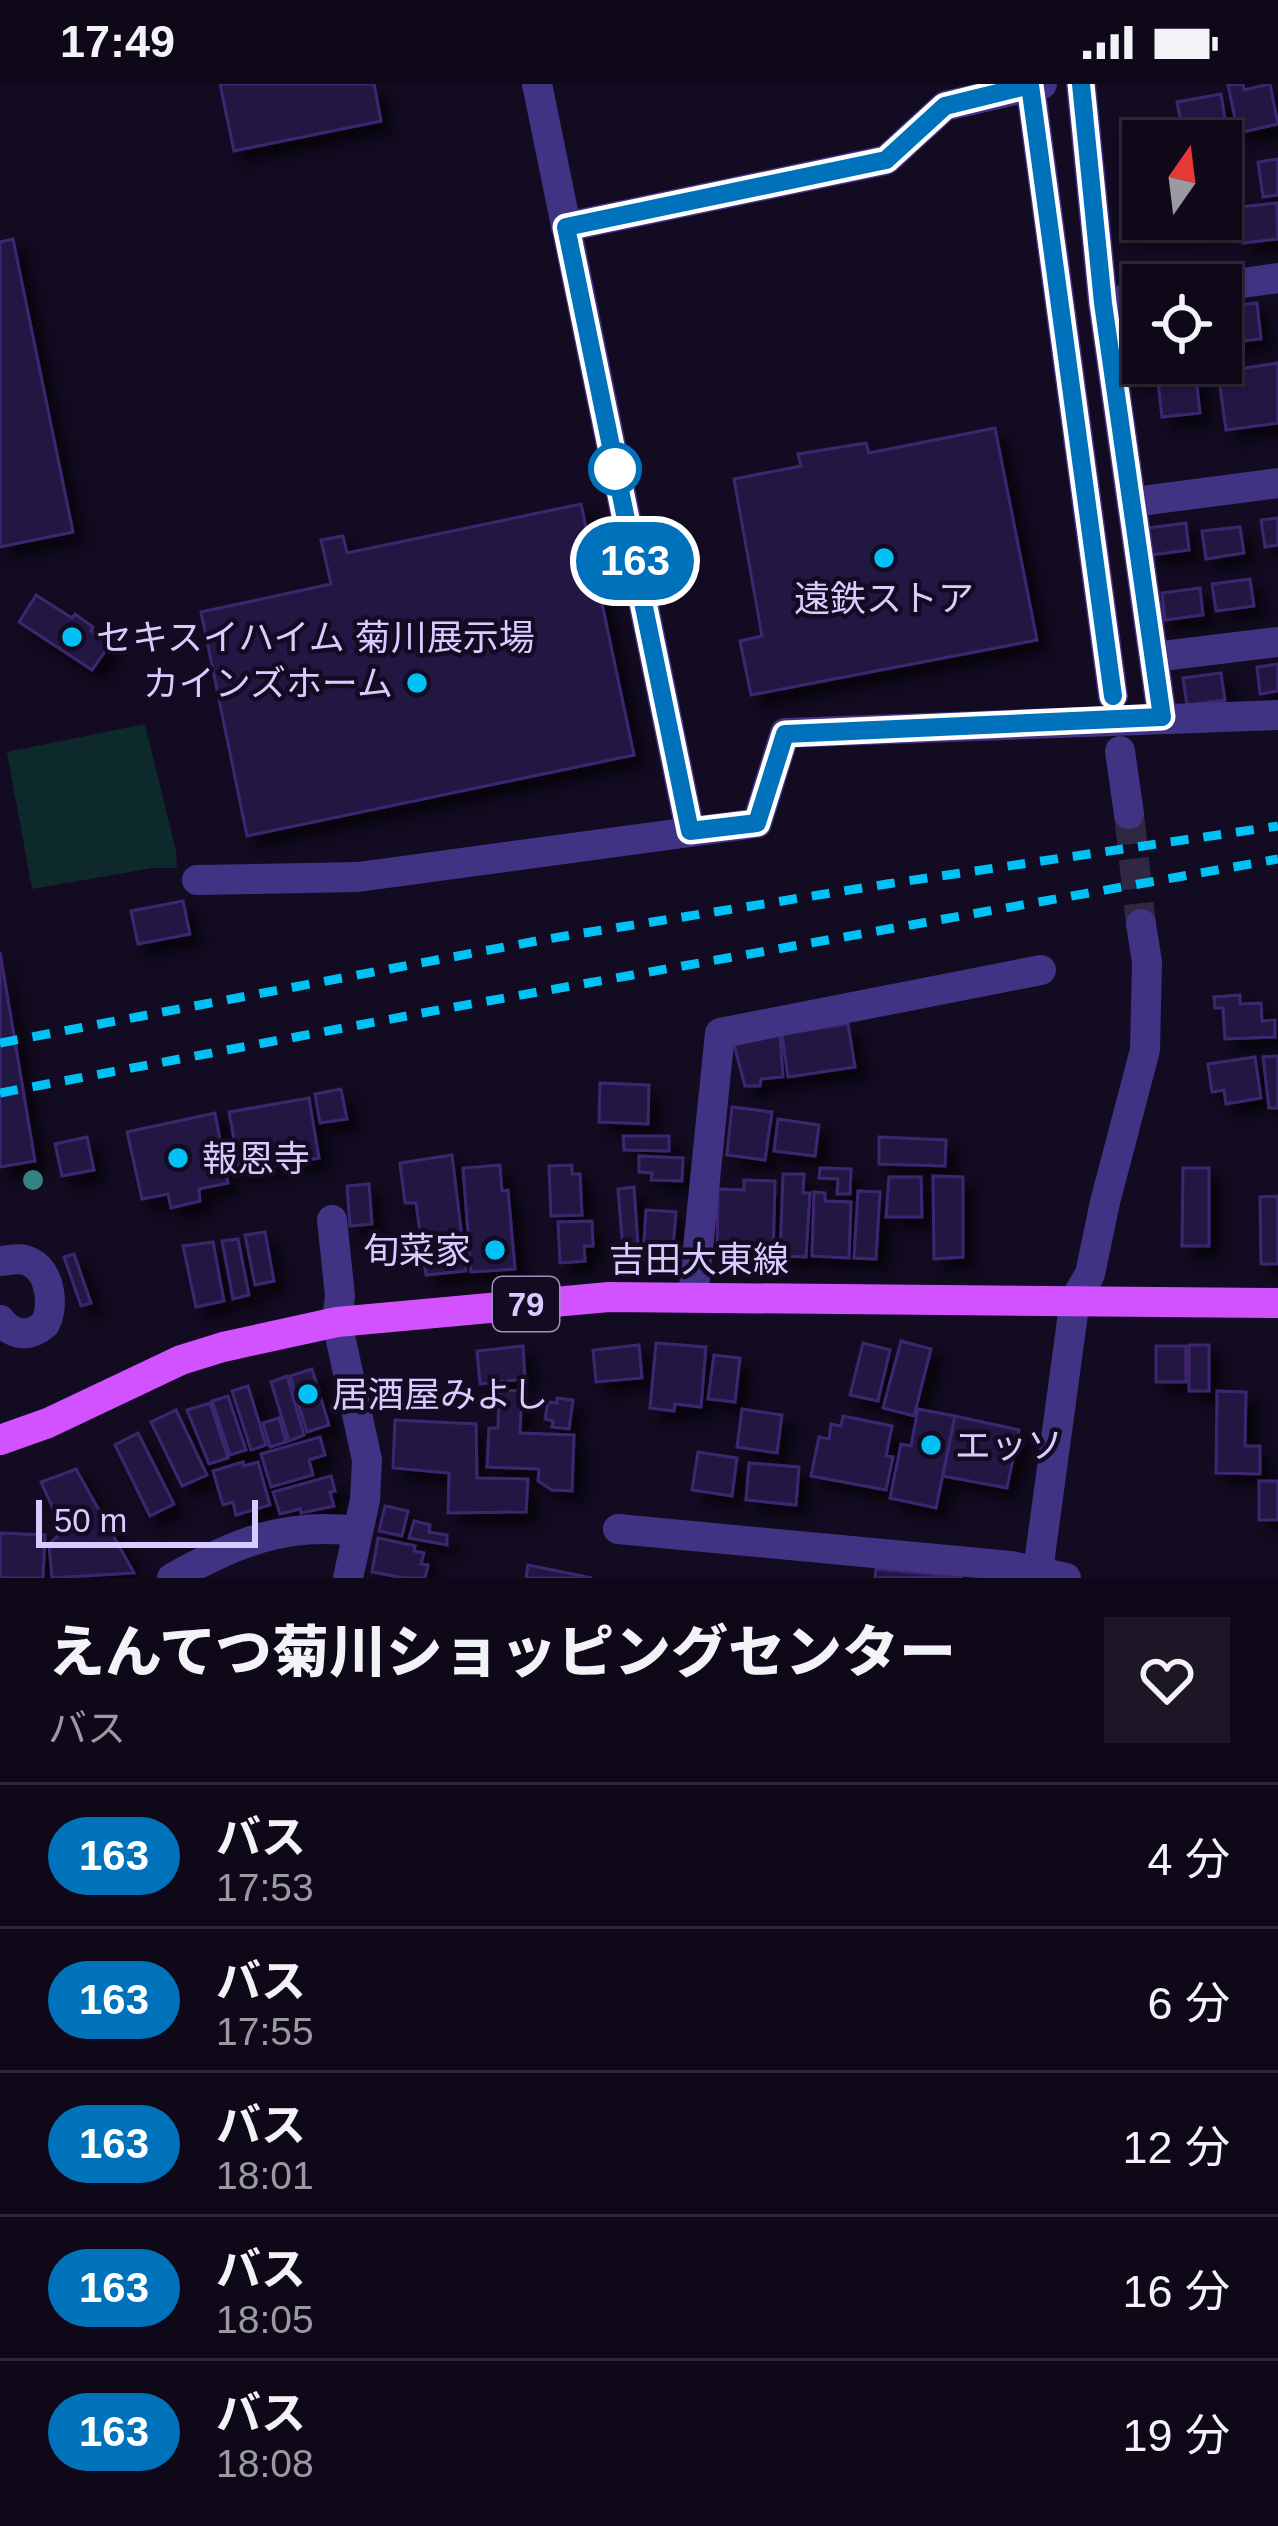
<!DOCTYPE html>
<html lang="ja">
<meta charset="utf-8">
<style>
body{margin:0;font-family:Helvetica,"Noto Sans JP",sans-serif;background:#1c1626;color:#f1f3f6;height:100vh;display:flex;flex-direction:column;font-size:45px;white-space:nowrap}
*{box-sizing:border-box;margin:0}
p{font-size:39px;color:#9b9aa2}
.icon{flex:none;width:66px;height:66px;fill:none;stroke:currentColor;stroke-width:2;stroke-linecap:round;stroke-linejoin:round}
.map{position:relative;height:1494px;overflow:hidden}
.side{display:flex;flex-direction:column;background:#0e0819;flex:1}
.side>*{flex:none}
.badge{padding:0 24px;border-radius:39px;font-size:42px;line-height:78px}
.needle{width:78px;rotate:14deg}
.tools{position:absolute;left:1122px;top:36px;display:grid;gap:24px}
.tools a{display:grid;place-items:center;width:120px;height:120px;border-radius:0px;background:#0e0819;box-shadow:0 3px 9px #0004,0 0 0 3px #2e2938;font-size:60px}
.scale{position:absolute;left:36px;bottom:30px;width:222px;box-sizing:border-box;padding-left:12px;border:6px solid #d7cbff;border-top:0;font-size:33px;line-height:42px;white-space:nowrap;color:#d7cbff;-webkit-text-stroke:9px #120b21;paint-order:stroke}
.map>.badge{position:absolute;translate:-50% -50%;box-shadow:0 0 0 6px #fff}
.round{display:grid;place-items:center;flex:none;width:126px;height:126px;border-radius:0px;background:#1c1626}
.head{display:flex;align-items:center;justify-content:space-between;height:204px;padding:0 48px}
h1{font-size:57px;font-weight:800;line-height:90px}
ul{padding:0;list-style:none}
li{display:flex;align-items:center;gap:36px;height:144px;padding:0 48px;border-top:3px solid #2e2938}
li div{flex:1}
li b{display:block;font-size:45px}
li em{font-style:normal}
li .badge{min-width:132px;font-weight:700;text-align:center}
.status{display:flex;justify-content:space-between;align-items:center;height:84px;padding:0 60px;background:#0e0819;direction:ltr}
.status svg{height:33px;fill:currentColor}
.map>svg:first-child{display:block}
.green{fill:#0e292b}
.building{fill:#241643;stroke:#3e2770;stroke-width:3;filter:url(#shadow)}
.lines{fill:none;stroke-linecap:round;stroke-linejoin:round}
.minor-tunnel{stroke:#302842;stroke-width:30;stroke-dasharray:30 15;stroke-linecap:butt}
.minor{stroke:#403383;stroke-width:30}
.major{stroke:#d252ff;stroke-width:30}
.rail{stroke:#00c1f6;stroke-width:9;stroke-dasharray:18 15;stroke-linecap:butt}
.tree{fill:#348382}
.line-casing{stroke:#fff;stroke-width:27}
.line{stroke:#0072bc;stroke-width:18}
.stop-dot{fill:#fff;stroke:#0072bc;stroke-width:6}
.poi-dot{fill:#00c1f6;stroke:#120b21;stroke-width:4.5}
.labels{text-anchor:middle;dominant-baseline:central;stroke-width:9;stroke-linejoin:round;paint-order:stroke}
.shield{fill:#120b21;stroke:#9c91bc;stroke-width:3}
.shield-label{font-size:33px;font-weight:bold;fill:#d7cbff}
.poi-label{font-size:36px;fill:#d7cbff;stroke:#120b21;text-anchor:start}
.street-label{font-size:36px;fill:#d7cbff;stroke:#120b21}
</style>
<div class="status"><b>17:49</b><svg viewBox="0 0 49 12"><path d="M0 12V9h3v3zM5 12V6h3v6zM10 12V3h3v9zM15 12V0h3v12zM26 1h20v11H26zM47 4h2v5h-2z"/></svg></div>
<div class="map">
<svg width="1278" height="1494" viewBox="0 0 1278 1494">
<defs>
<filter id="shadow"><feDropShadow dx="11" dy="11" stdDeviation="6" flood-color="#0009"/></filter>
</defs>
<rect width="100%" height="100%" fill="#120b21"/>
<!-- green -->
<path class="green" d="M145 640 176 767 177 784H153L32 805 7 668Z"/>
<!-- building -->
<g class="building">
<path d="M220 0H374L381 37 234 67Z"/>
<path d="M1243 0 1244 6 1270 0 1278 40 1238 49 1228 1Z"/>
<path d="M1221 10 1227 47 1184 55 1177 18Z"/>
<path d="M1278 75V111L1263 113 1258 78Z"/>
<path d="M1143 83V135H1209V139L1142 149 1132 85Z"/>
<path d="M1277 119 1278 155 1243 159 1239 123Z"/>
<path d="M13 155 73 448 0 463V158Z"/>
<path d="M1257 219 1261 255 1224 259 1221 223Z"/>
<path d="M1143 234V279H1184L1185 283 1136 290 1129 248 1137 235Z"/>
<path d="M1278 279V339L1226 346 1218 288Z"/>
<path d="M1196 294 1200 329 1162 333 1158 298Z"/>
<path d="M995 344 1037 556 751 611 740 557 762 552 734 395 801 382 798 370 866 359 869 369Z"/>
<path d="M581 420 634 671 247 752 201 528 331 500 321 456 343 452 347 469Z"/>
<path d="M1278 434V461L1265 463 1261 436Z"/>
<path d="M1186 439 1189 466 1151 471 1147 444Z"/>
<path d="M1240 443 1244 469 1206 475 1202 447Z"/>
<path d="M1250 495 1254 522 1216 527 1212 500Z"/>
<path d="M1200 504 1203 531 1165 536 1162 509Z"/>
<path d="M36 511 72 534 75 530 93 543 91 547 111 559 92 586 19 538Z"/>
<path d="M1278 580V607L1260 610 1257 583Z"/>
<path d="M1221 589 1225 616 1187 621 1183 594Z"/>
<path d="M183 817 190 850 138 860 131 827Z"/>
<path d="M0 868 35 1077 0 1083Z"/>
<path d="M1240 911V920L1261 919 1262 937 1275 936V953L1225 955 1223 924H1215L1214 913Z"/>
<path d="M848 940 855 983 788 993 782 950Z"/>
<path d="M780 951 783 993 761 995 760 1002H745L734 961Z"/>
<path d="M1278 972V1024H1269L1263 973Z"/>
<path d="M1255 973 1261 1014 1226 1020 1224 1006 1212 1008 1208 980Z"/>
<path d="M600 999 649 1001 648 1040 599 1038Z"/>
<path d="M341 1005 347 1035 320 1039 315 1010Z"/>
<path d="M309 1014 319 1074 240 1088 229 1028Z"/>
<path d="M732 1023 772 1028 765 1076 727 1071Z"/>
<path d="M215 1029 228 1099 199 1105 200 1117 171 1124 168 1110 142 1115 127 1048Z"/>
<path d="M778 1035 819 1041 815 1072 774 1067Z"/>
<path d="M623 1052H669V1067L624 1066Z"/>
<path d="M87 1053 94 1086 62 1092 55 1060Z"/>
<path d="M879 1053 946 1056 945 1082 879 1080Z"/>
<path d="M452 1071 466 1187 426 1191 416 1119H405L400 1079Z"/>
<path d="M639 1072 683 1074 682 1097 651 1096 652 1089 639 1088Z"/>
<path d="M500 1081 502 1107 508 1106 515 1185 471 1188 463 1084Z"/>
<path d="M572 1081V1090H580L582 1131 551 1132 549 1082Z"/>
<path d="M820 1084 851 1085 850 1110H837L838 1095 819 1094Z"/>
<path d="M1183 1084H1209V1162H1182Z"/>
<path d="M783 1090H804L803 1109H810L806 1173 780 1172Z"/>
<path d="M933 1092 963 1093V1173L934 1175Z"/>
<path d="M889 1093H921L922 1133H886Z"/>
<path d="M744 1096 775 1097 773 1174 741 1172 742 1162 717 1161 718 1105 744 1106Z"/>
<path d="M369 1100 372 1140 350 1142 347 1102Z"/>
<path d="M634 1103 639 1176 624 1177 618 1105Z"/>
<path d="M858 1107 880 1108 876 1175 854 1174Z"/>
<path d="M814 1108 825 1109V1117L851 1118 849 1174 812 1172Z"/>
<path d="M1278 1112V1180H1261L1260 1113Z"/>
<path d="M646 1126 676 1128 672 1175H643Z"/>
<path d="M592 1137 593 1162H584L585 1177 560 1179 558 1138Z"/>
<path d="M265 1148 274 1197 255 1201 245 1151Z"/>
<path d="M238 1155 249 1211 233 1215 222 1157Z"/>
<path d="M213 1158 224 1217 196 1223 183 1162Z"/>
<path d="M74 1170 91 1219 81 1222 64 1173Z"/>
<path d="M901 1257 931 1265 914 1332 883 1324Z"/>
<path d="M656 1259 706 1263 701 1323 675 1320 674 1327 650 1324Z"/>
<path d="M863 1259 890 1266 878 1317 850 1311Z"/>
<path d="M639 1261 642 1294 596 1298 593 1266Z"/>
<rect x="1189" y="1261" width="20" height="46"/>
<path d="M523 1262 525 1295 480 1300 477 1267Z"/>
<rect x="1156" y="1262" width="30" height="36"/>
<path d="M714 1271 740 1274 735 1318 708 1315Z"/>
<path d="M312 1285 329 1341 307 1348 290 1292Z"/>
<path d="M287 1292 304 1351 289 1357 271 1298Z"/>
<path d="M248 1302 266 1361 251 1366 232 1307Z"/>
<path d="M499 1306 522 1307 520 1349 574 1351 572 1407 552 1406 538 1397 539 1385 487 1383 489 1344H498Z"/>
<path d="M1217 1307 1246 1308 1245 1362H1260V1390L1216 1389Z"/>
<path d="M228 1312 246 1366 230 1371 212 1317Z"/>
<path d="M557 1314 573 1316 569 1345 552 1343 553 1337 545 1335 548 1318 557 1319Z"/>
<path d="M210 1319 228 1374 209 1380 187 1326Z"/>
<path d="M742 1325 782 1331 777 1369 737 1363Z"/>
<path d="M918 1325 955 1332 936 1424 890 1414 901 1360 911 1362Z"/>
<path d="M176 1326 207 1391 182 1402 151 1338Z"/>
<path d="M843 1332 892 1342 886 1372 893 1373 886 1406 811 1392 819 1353 829 1355 831 1340 841 1342Z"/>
<path d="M955 1332 1019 1346 1007 1404 943 1392Z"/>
<path d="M279 1334 286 1358 270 1363 263 1339Z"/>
<path d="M395 1336 476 1340 477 1394 528 1395 526 1428 448 1429 449 1389 393 1384Z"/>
<path d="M138 1349 174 1420 150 1432 115 1361Z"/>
<path d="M320 1353 325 1371 309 1376 313 1391 271 1403 261 1370Z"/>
<path d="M698 1368 737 1374 732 1412 692 1406Z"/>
<path d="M243 1378 244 1382 258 1378 270 1421 236 1431 233 1418 223 1421 213 1387Z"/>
<path d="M749 1379 799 1383 796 1421 746 1416Z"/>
<path d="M76 1385 134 1489 52 1494 49 1460 63 1447 41 1398Z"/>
<path d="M331 1392 335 1407 330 1408 334 1422 301 1429 300 1425 280 1430 273 1408Z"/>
<rect x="1259" y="1397" width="19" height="39"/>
<path d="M385 1422 408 1427 402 1452 379 1447Z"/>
<path d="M414 1437 430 1441 429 1448 447 1451V1461L409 1454Z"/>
<path d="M0 1449 45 1451 43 1494H0Z"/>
<path d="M378 1454 415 1462 414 1467 424 1469 421 1480 428 1481 425 1494H404L372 1488Z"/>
<path d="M528 1481 592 1494H526Z"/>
<path d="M876 1485 963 1493 875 1494Z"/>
</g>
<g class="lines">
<!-- minor-tunnel -->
<path class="minor-tunnel" d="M1129 730 1141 840"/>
<!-- minor -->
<g class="minor">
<path d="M537 0 690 747"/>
<path d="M1030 0 1113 612"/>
<path d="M1081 0 1103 219 1162 633"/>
<path d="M566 143 886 76 945 22 1042 0"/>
<path d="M1221 202 1278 194"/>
<path d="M1103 219 1143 213"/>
<path d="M1133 418 1278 399"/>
<path d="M1154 573 1278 558"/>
<path d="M1120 667 1129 730"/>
<path d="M197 796 358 793 757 739 785 649 1278 631"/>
<path d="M332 1136 340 1212 337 1238 367 1376 365 1416 348 1494"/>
<path d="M0 1177C10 1176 21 1173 30 1178 51 1188 54 1222 45 1240 29 1254 13 1252 0 1236"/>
<path d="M693 1213 720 949 1041 886"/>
<path d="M618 1445 1011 1482 1066 1494"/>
<path d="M172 1494C235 1459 284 1438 357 1447"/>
<path d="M1037 1494 1075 1215 1090 1190 1105 1118 1145 966 1147 878 1141 840"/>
</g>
<!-- major -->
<path class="major" d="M0 1356 48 1339 181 1276 223 1263 337 1238 609 1213 1278 1219"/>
<!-- rail -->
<g class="rail">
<path d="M0 959 547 855 887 800 1278 742"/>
<path d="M0 1009 449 924 1278 775"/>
</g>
</g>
<!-- trees -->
<circle class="tree" cx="33" cy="1096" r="10"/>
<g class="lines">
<!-- line casing -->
<g class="line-casing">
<path id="line" d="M1081 0 1103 219 1162 633 785 650 757 739 690 747 566 143 886 76 945 22 1030 1 1113 612"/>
</g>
<!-- line -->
<use href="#line" class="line"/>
</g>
<!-- markers -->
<circle class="stop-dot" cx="615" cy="385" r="24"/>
<g class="poi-dot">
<circle cx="884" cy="474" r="12"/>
<circle cx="72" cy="553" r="12"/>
<circle cx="417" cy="599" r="12"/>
<circle cx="178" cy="1074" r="12"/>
<circle cx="495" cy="1166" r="12"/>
<circle cx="308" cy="1310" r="12"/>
<circle cx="931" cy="1361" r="12"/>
</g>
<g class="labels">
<!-- shield labels -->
<rect class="shield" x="493" y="1193" width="66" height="54" rx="9"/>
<g class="shield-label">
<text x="526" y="1220">79</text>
</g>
<!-- poi labels -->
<g class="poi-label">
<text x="884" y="514" text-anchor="middle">遠鉄ストア</text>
<text x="96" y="553">セキスイハイム 菊川展示場</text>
<text x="393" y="599" text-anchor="end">カインズホーム</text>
<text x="202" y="1074">報恩寺</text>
<text x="471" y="1166" text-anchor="end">旬菜家</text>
<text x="332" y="1310">居酒屋みよし</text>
<text x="955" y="1361">エッソ</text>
</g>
<!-- street labels -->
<g class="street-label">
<text x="699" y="1175">吉田大東線</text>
</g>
</g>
</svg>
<div class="tools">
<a><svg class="needle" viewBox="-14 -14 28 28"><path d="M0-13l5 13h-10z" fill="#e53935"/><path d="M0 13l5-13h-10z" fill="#9b9aa2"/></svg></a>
<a><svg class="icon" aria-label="locate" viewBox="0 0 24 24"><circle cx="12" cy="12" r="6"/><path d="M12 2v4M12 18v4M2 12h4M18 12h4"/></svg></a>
</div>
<div class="scale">50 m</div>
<b class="badge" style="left:635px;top:477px;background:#0072bc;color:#fff">163</b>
</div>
<section class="side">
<div class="head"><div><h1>えんてつ菊川ショッピングセンター</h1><p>バス</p></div><a class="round"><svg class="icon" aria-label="heart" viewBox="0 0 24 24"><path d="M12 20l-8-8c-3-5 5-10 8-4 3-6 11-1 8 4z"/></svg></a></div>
<ul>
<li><span class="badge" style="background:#0072bc;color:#fff">163</span><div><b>バス</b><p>17:53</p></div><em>4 分</em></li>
<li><span class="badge" style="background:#0072bc;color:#fff">163</span><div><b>バス</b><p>17:55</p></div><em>6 分</em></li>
<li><span class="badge" style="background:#0072bc;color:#fff">163</span><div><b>バス</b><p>18:01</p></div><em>12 分</em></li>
<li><span class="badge" style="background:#0072bc;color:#fff">163</span><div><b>バス</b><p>18:05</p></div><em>16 分</em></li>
<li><span class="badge" style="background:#0072bc;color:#fff">163</span><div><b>バス</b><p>18:08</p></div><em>19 分</em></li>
</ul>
</section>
